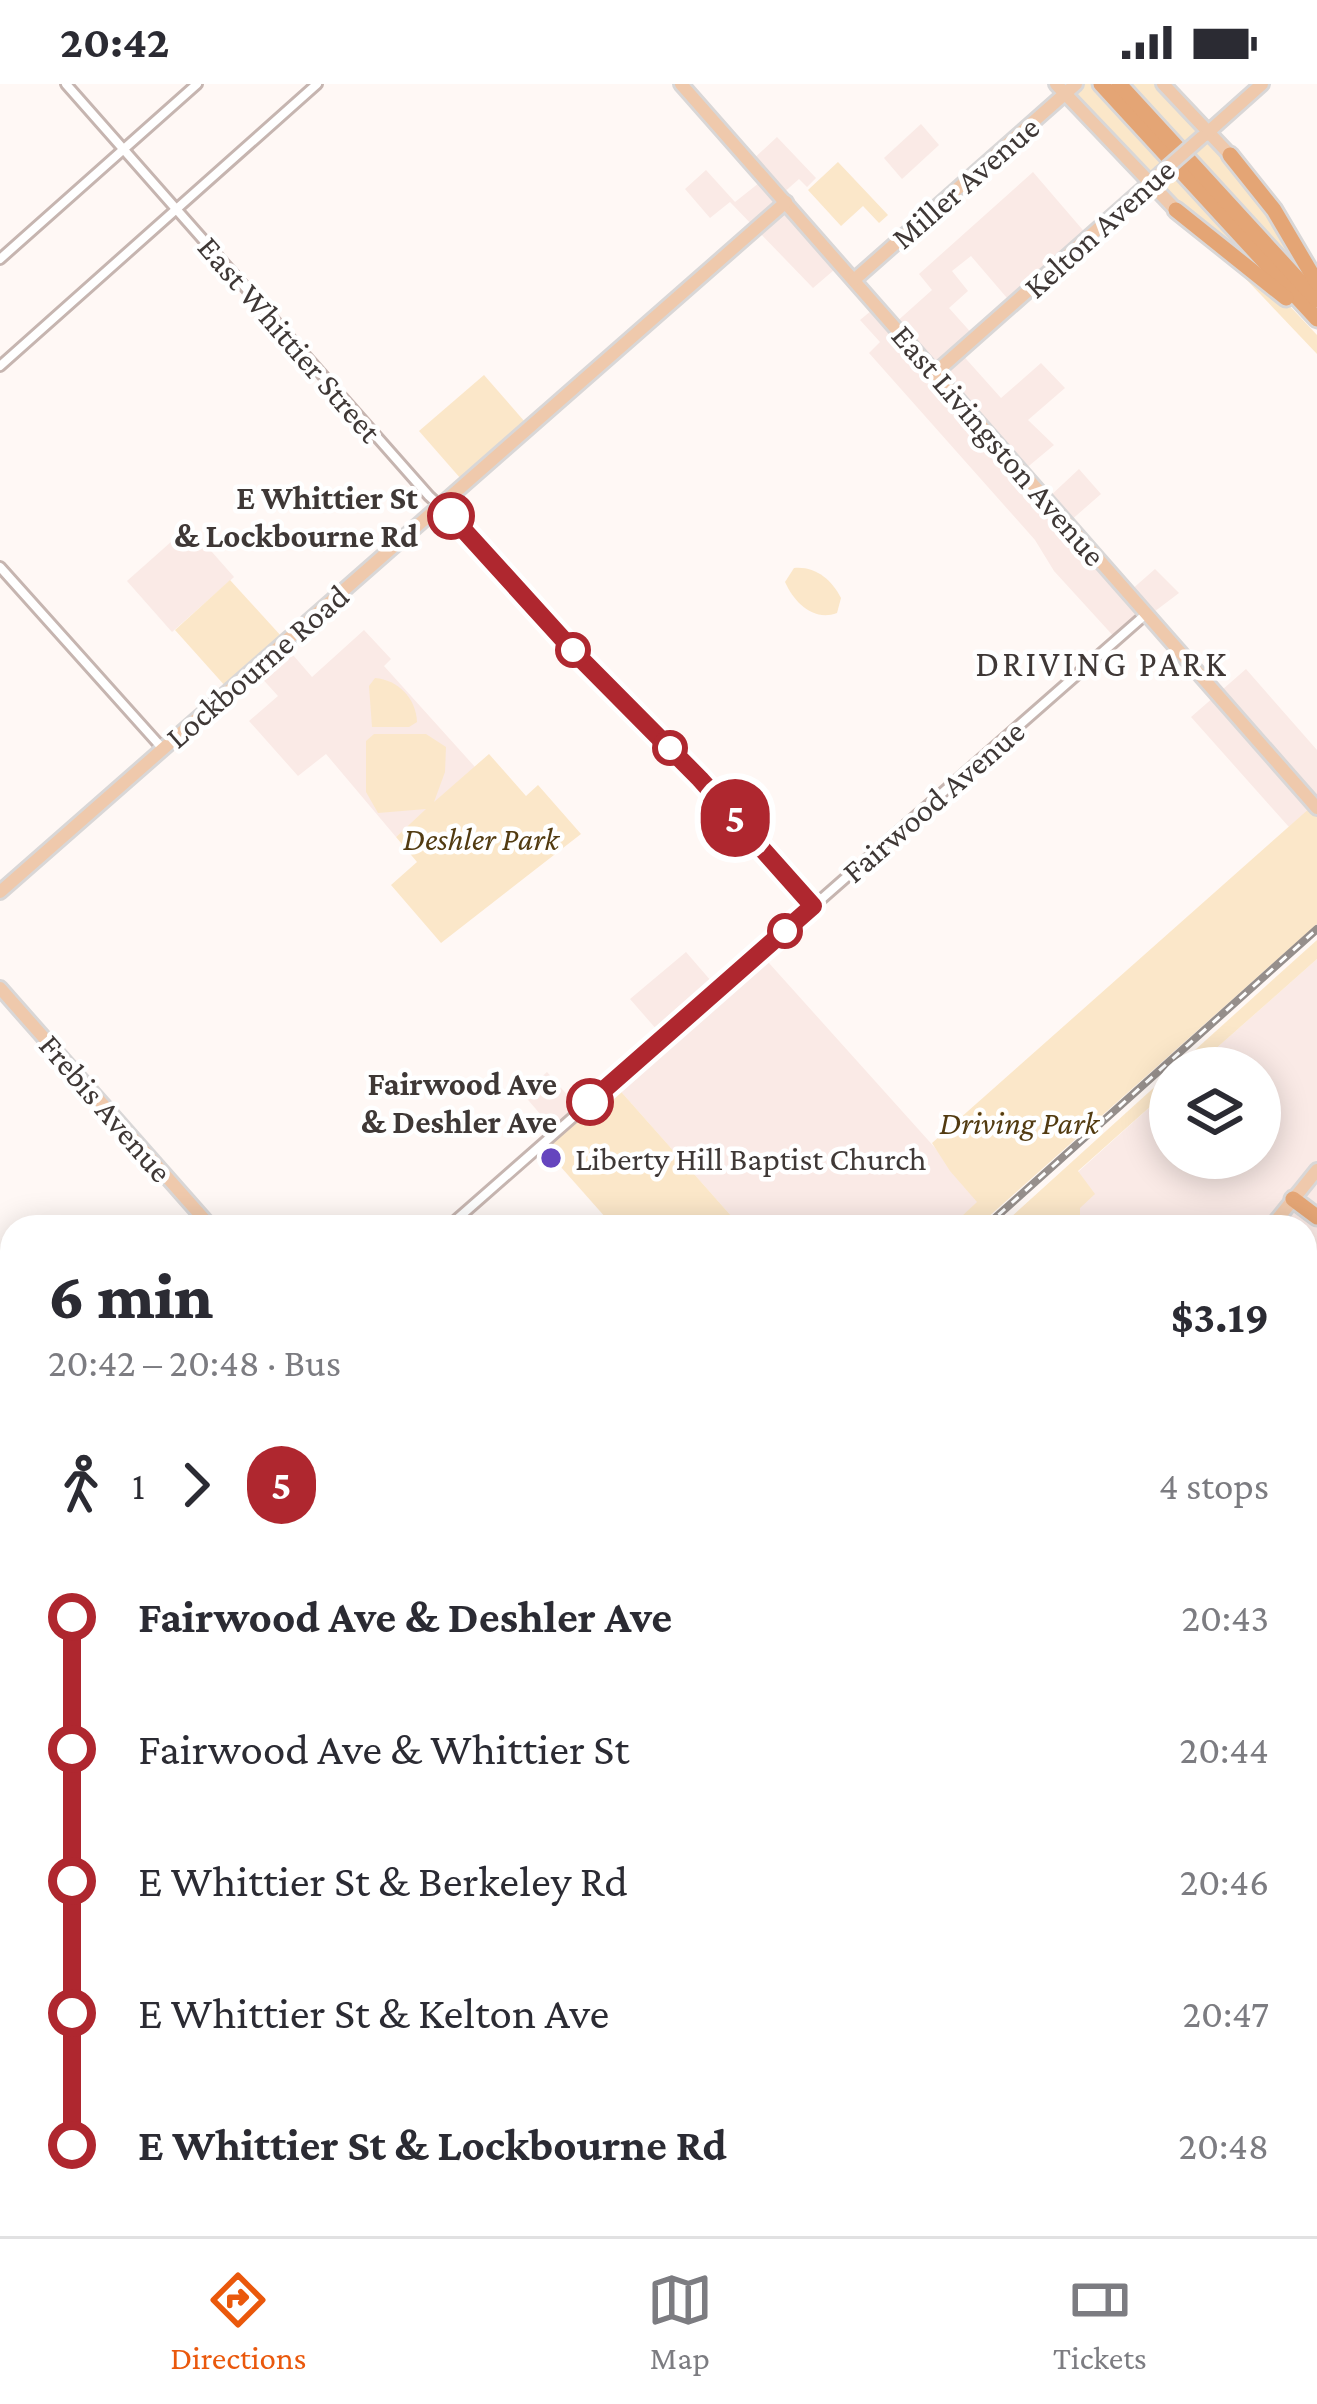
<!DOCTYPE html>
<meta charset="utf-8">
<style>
body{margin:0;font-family:"Crimson Pro",serif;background:#f2f2f3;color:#2b2b33;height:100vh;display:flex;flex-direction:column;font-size:45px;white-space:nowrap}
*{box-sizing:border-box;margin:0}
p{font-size:39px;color:#7c7c81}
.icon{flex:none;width:66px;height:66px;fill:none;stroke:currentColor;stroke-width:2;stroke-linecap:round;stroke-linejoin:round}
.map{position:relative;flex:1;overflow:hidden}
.drawer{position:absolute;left:0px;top:1131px;width:1317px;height:1023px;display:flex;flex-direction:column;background:#fff;border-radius:36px 36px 0 0;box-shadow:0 6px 30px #0003}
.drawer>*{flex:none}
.badge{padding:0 24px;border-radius:39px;font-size:42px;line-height:78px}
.buttons{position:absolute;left:1149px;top:963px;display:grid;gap:24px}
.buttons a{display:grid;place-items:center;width:132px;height:132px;border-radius:50%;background:#fff;box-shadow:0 6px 30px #0003;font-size:60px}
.map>.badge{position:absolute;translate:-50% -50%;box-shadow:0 0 0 6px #fff}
.legs{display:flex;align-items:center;gap:18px;height:132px;padding:0 48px;font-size:39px}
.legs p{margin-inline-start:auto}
.head{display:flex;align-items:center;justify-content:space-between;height:204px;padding:0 48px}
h1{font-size:66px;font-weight:800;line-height:90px}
ul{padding:0 48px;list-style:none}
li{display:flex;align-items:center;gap:42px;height:132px;font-size:45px}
li i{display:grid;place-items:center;width:18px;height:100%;margin:0 15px;background:currentColor}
li i::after{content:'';width:30px;height:30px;margin:-15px;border:9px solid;border-radius:50%;background:#fff}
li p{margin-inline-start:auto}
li:first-child i{background:linear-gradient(#0000 50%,currentColor 0)}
li:last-child i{background:linear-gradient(currentColor 50%,#0000 0)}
.status{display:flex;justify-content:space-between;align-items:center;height:84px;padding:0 60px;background:#fff;direction:ltr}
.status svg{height:33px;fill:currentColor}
.menu{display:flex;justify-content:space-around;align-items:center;height:168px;border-top:3px solid #e1e1e2;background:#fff;font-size:33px;color:#7c7c81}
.menu a{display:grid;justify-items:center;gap:6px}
.menu .current{color:#ea580c}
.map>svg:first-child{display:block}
.built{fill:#faeae6}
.green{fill:#fbe7c9}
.water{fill:#ebadc5}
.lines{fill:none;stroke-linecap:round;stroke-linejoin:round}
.minor-casing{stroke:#c6b5b0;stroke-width:14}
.major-casing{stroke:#d9d7d7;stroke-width:18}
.highway-casing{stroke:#d9d7d7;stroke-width:21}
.minor{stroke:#fff;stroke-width:8}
.major{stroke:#efc9ac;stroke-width:12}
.highway{stroke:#e4a575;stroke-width:15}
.rail-casing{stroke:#968f8c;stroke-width:8}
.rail{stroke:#fff;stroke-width:3;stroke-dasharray:9;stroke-linecap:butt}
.major-bridge-casing{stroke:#d9d7d7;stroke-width:18;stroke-linecap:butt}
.major-bridge{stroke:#efc9ac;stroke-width:12}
.line-1-casing{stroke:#fff;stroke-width:27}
.line-1{stroke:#af272f;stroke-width:18}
.stop-1-dot{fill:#fff;stroke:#af272f;stroke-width:6}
.poi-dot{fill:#6545be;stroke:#fff;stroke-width:4.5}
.labels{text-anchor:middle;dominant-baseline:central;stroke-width:9;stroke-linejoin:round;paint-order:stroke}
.street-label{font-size:33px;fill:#3f3836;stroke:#fff}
.stop-label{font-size:33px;font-weight:bold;fill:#3f3836;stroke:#fff;text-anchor:end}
.park-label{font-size:33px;font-style:italic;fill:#523b11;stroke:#fff}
.poi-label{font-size:33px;fill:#3f3836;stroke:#fff;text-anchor:start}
.neighbourhood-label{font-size:36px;letter-spacing:3px;fill:#3f3836;stroke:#fff}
</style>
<div class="status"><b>20:42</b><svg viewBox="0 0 49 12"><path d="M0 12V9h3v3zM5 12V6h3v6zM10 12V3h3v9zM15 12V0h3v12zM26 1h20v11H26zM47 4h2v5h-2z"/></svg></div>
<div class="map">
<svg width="1317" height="2152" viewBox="0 0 1317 2152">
<rect width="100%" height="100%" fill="#fff8f5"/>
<!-- built -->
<g class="built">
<path d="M921 40 939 61 902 95 884 74Z"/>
<path d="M777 53 816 94 807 103 799 95 781 111 821 157H829L841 180 813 204 730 118 710 134 685 105 706 86 735 118 764 95 750 78Z"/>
<path d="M1033 88 1088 152 1013 221 971 172 952 187 968 207 949 224 975 253 959 267 1001 314 1041 279 1065 304 1028 336 1054 361 1024 386 1048 414 1079 385 1101 410 1069 438 1130 507 1155 485 1179 509 1117 556 1054 487 1035 456 869 269 880 258 860 236 877 222 894 240 932 206 919 190Z"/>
<path d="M189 442 234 493 172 548 127 497Z"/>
<path d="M364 546 391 575 384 582 475 683 396 753 326 670 298 692 249 637 278 612 258 590 287 564 312 593Z"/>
<path d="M1246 585 1317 666V730L1311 724 1289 743 1191 633Z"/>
<path d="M686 868 718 905 760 869 981 1115 950 1143H741L616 1002 615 996 664 954 630 915Z"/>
<path d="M1317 875V1386L1305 1381V1143H1086L1080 1137 1078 1088 1170 1005V1074H1260V984H1194Z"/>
<path d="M547 988 584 1030 559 1052 523 1010Z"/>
<path d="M0 1745 12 1758V2142H119L108 2152H0Z"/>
<path d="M333 2142H716L715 2152H342Z"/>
</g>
<!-- green -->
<g class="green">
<path d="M1084 0H1091L1267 191C1236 167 1166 126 1153 89L1074 13Z"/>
<path d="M1129 0H1158L1198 43 1197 50C1243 66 1287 159 1312 200Z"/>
<path d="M838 78 888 131 879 139 863 122 841 142 808 106Z"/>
<path d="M1205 152 1285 217 1317 251V270Z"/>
<path d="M484 291 525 338 461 395 419 347Z"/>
<path d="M794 484C815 482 831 495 841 514L837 529C813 538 794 518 785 498Z"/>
<path d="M230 496 282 553 226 603 175 546Z"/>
<path d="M375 594C398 596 416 614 417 638L409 643H372L369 602Z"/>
<path d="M374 650H426L446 663 445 688 434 718 489 670 526 712 538 701 581 750 441 859 391 801 417 778 396 753 426 725 378 729 366 708V657Z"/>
<path d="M1311 723 1317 730V840L977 1143H950L977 1118 950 1087 932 1059Z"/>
<path d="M1317 856V875L1194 984H1175Z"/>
<path d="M1170 989V1005L1078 1087 1095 1110 1080 1124V1137L1086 1143H1000Z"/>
<path d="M616 1002 741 1143H614L545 1065Z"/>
<path d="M1317 1570V1706L1305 1740V1617Z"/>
<path d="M1317 1807V2010L1305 2037V1820Z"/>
<path d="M191 2142H333L342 2152H178Z"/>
</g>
<!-- water -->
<path class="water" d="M1317 1706V1807L1305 1820V1740Z"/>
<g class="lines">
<!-- minor casing -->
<g class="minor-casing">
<g id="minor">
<path d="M66 0 429 412 475 454 580 574 700 695 813 822"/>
<path d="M0 175 197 0"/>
<path d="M0 282 317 0"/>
<path d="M0 483 163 665"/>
<path d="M448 1143 1146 530"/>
<path d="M0 1542 12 1532"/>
</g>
</g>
<!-- major casing -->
<g class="major-casing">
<g id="major">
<path d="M681 0 1317 724"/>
<path d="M1056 0 1176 126"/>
<path d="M1163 0 1230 71"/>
<path d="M1205 51 1262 0"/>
<path d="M854 196 1076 0"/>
<path d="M935 289 1160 90"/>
<path d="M0 808 786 118"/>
<path d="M0 904 211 1143"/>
<path d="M1271 1143 1317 1086"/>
<path d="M698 2152 699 2142"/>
</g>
</g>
<!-- highway casing -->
<g class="highway-casing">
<g id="highway">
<path d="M1101 0 1317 235"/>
<path d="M1119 0 1317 216"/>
<path d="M1230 71 1274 126 1317 199"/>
<path d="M1176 126 1286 214"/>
<path d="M1293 1115 1317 1133"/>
<path d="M1305 1545 1317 1498"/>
<path d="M1305 1592 1317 1545"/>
<path d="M1156 2152 1157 2142"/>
<path d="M1169 2152 1170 2142"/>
</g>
</g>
<!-- minor -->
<use href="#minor" class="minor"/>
<!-- major -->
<use href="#major" class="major"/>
<!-- highway -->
<use href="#highway" class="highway"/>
<!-- rail casing -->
<g class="rail-casing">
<g id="rail">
<path d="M985 1143 1317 845"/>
<path d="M126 2152 138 2142"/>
</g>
</g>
<!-- rail -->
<use href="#rail" class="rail"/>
<!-- major-bridge casing -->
<g class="major-bridge-casing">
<path id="major-bridge" d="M1160 90 1202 53"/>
</g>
<!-- major-bridge -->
<use href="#major-bridge" class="major-bridge"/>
</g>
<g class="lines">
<!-- line-1 casing -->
<g class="line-1-casing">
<path id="line-1" d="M451 432 580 574 700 695 813 822 590 1018"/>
</g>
<!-- line-1 -->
<use href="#line-1" class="line-1"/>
</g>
<!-- markers -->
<g class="stop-1-dot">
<circle cx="451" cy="432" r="21"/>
<circle cx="573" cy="566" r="15"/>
<circle cx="670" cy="664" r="15"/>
<circle cx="785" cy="847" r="15"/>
<circle cx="590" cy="1018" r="21"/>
</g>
<circle class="poi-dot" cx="551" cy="1074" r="12"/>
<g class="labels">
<!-- street labels -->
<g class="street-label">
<text transform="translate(965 98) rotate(-41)">Miller Avenue</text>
<text transform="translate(1099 144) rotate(-42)">Kelton Avenue</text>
<text transform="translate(290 255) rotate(49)">East Whittier Street</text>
<text transform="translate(999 361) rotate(49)">East Livingston Avenue</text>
<text transform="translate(257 582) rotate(-41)">Lockbourne Road</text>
<text transform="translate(933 717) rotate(-41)">Fairwood Avenue</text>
<text transform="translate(106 1024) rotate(49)">Frebis Avenue</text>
</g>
<!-- stop labels -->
<g class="stop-label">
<text x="418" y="413">E Whittier St<tspan x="418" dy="38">&amp; Lockbourne Rd</tspan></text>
<text x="557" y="999">Fairwood Ave<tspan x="557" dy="38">&amp; Deshler Ave</tspan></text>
</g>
<!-- park labels -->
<g class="park-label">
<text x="481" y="754">Deshler Park</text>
<text x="1019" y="1038">Driving Park</text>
</g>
<!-- poi labels -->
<g class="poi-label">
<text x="575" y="1074">Liberty Hill Baptist Church</text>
</g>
<!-- neighbourhood labels -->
<g class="neighbourhood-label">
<text x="1102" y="580">DRIVING PARK</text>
</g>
</g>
</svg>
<div class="buttons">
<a><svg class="icon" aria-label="layers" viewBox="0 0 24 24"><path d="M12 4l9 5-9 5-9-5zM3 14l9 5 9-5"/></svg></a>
</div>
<b class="badge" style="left:735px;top:734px;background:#af272f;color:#fff">5</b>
<section class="drawer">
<div class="head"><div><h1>6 min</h1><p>20:42 – 20:48 · Bus</p></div><b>$3.19</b></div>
<div class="legs"><svg class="icon" aria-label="walk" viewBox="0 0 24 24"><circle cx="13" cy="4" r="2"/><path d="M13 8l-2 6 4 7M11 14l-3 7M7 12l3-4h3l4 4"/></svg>1<svg class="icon" aria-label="forward" viewBox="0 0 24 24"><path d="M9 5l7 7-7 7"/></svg><b class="badge" style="background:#af272f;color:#fff">5</b><p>4 stops</p></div>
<ul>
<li><i style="color:#af272f"></i><b>Fairwood Ave &amp; Deshler Ave</b><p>20:43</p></li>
<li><i style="color:#af272f"></i><span>Fairwood Ave &amp; Whittier St</span><p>20:44</p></li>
<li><i style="color:#af272f"></i><span>E Whittier St &amp; Berkeley Rd</span><p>20:46</p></li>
<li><i style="color:#af272f"></i><span>E Whittier St &amp; Kelton Ave</span><p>20:47</p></li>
<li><i style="color:#af272f"></i><b>E Whittier St &amp; Lockbourne Rd</b><p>20:48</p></li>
</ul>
</section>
</div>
<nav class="menu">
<a class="current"><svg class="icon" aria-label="directions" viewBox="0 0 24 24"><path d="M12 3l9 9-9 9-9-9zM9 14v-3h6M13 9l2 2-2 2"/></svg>Directions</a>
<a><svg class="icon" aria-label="map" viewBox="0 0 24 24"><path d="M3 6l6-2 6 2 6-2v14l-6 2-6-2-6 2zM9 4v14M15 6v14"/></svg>Map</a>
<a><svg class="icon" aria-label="tickets" viewBox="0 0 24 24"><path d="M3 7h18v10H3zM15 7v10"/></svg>Tickets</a>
</nav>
